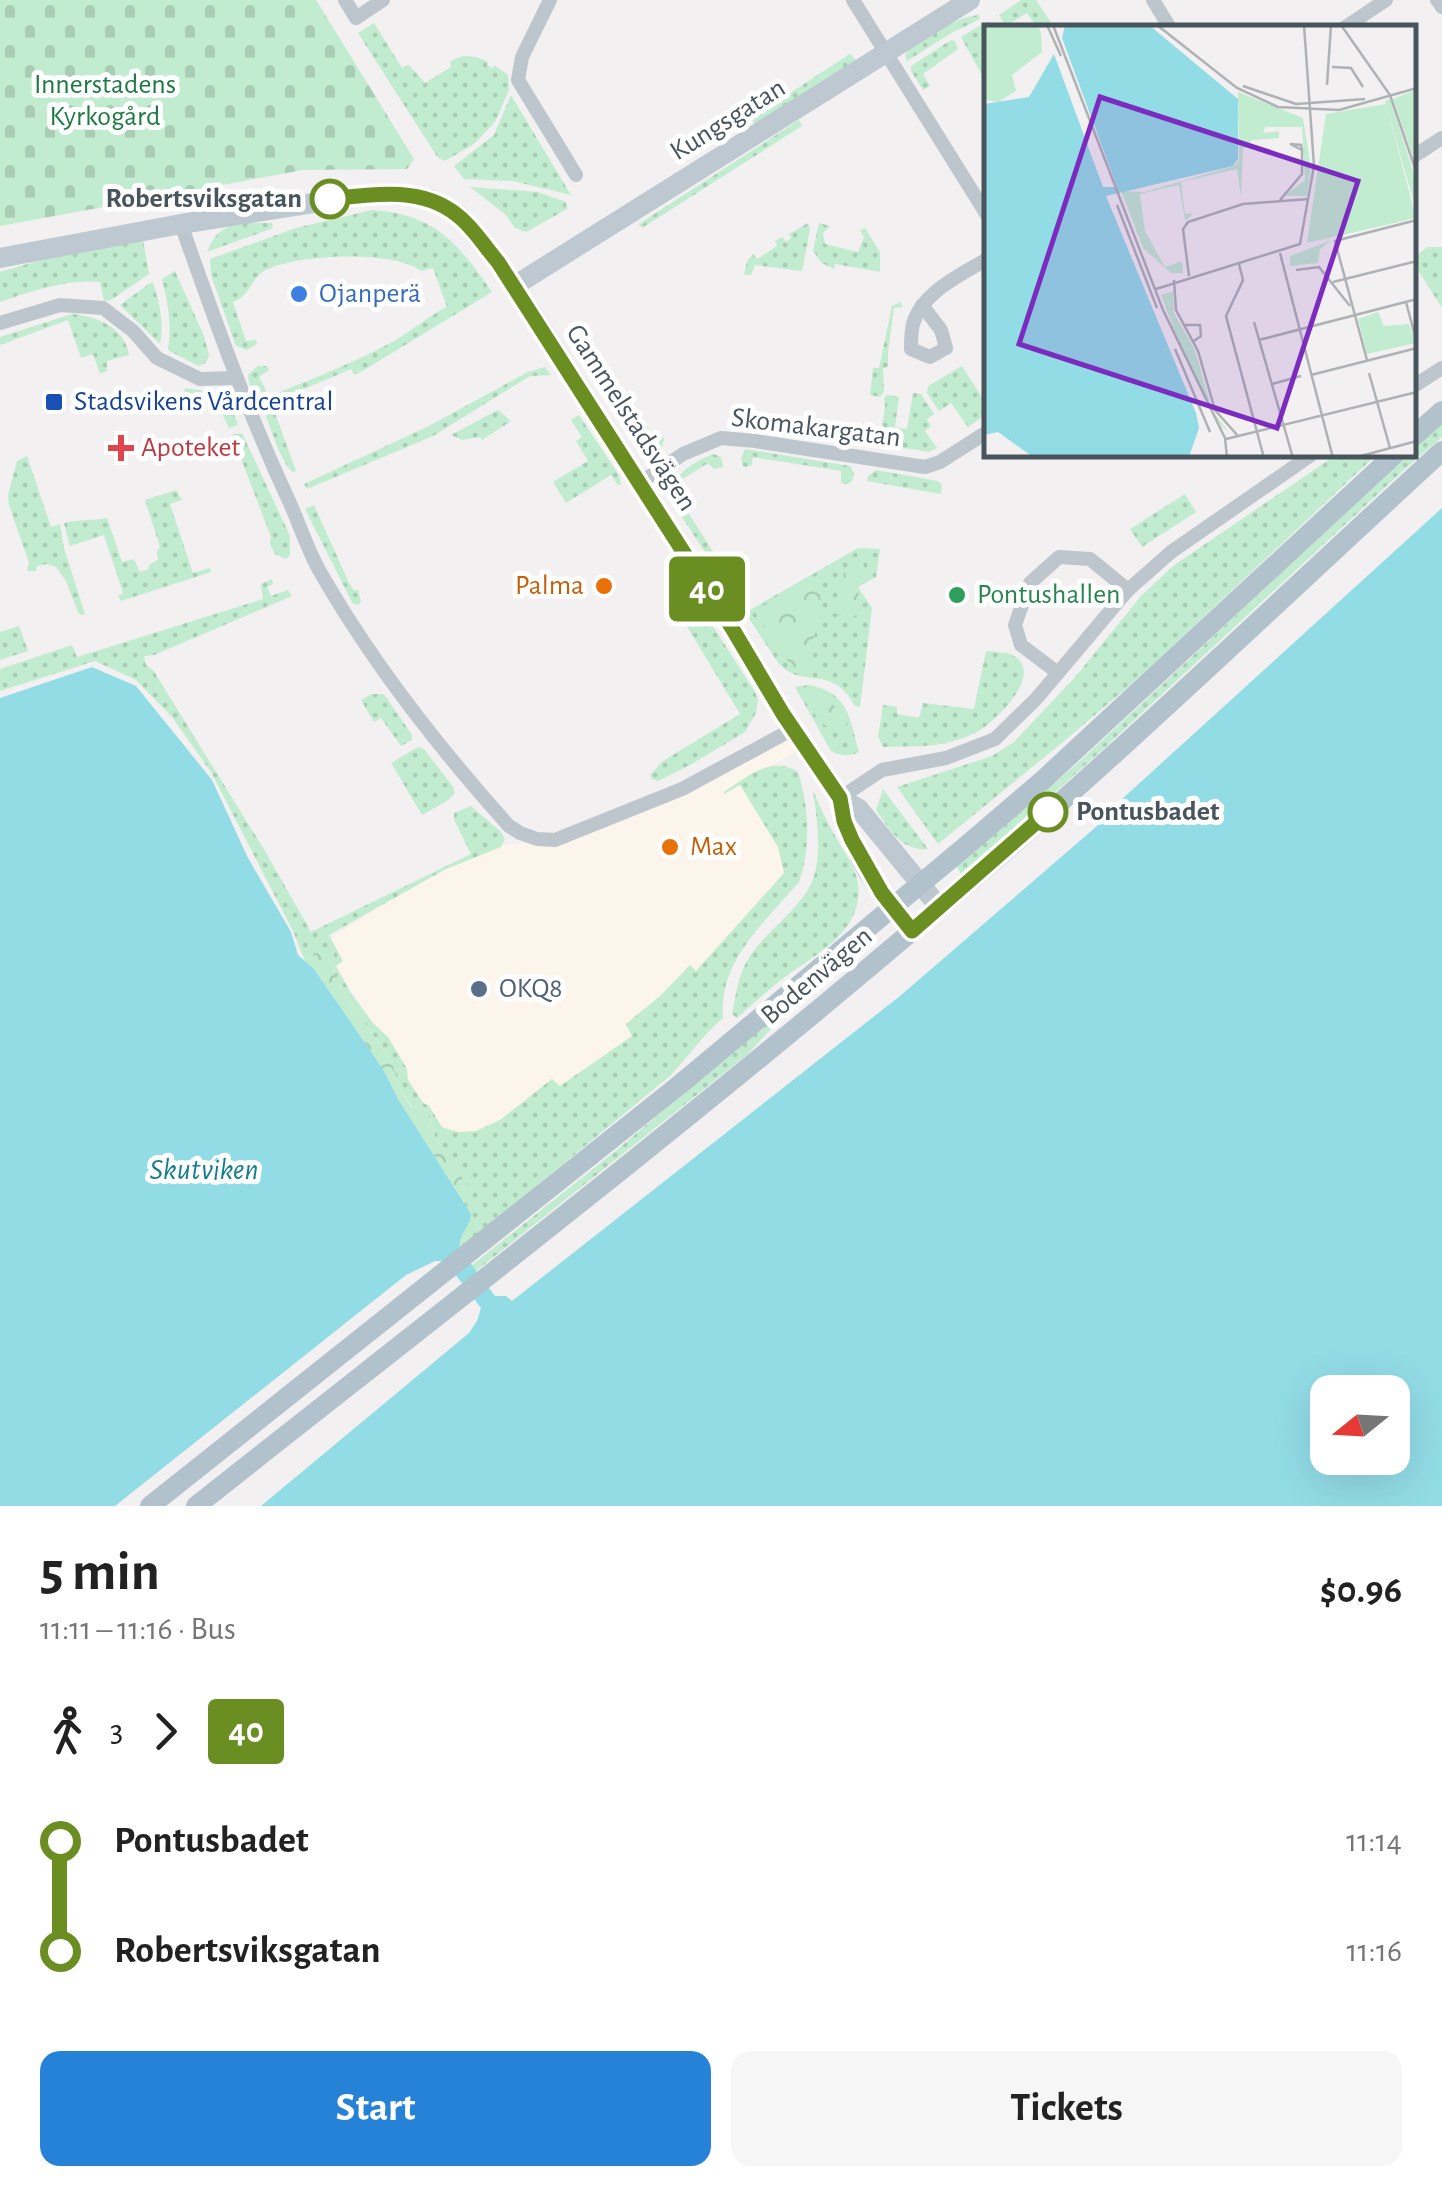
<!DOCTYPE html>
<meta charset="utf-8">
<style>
body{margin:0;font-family:"Alegreya Sans",sans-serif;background:#f6f6f6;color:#222;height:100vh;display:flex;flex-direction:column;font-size:38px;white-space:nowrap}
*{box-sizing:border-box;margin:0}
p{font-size:32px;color:#767676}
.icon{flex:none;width:55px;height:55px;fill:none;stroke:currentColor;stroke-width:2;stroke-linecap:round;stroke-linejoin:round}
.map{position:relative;height:1506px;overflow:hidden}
.details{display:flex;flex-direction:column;background:#fff;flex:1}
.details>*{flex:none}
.badge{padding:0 20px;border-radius:8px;font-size:35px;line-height:65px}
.needle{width:65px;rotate:252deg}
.buttons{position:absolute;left:1310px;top:1375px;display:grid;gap:20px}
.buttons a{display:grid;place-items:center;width:100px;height:100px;border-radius:20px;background:#fff;box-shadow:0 10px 40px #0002;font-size:50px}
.map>.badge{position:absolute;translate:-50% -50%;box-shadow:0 0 0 5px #fff}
.legs{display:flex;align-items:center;gap:15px;height:110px;padding:0 40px;font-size:32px}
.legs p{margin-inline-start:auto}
.overview{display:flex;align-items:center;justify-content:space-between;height:170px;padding:0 40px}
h1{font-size:55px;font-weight:700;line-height:75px}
.action{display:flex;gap:20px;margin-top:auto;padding:20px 40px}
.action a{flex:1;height:115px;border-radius:20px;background:#2682d7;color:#fff;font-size:40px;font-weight:700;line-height:115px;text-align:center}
.action a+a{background:#f6f6f6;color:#222}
ul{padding:0 40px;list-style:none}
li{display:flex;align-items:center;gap:35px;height:110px;font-size:38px}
li i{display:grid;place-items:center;width:15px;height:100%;margin:0 12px;background:currentColor}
li i::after{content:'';width:25px;height:25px;margin:-12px;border:8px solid;border-radius:50%;background:#fff}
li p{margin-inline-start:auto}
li:first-child i{background:linear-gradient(#0000 50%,currentColor 0)}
li:last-child i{background:linear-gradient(currentColor 50%,#0000 0)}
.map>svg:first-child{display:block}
.commercial{fill:#fbf5ec}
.grass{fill:url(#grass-dots)}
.forest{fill:url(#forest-crowns)}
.cemetery{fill:url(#cemetery-stones)}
.water{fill:#92dce6;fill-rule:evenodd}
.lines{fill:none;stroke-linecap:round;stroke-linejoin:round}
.street{stroke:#bdc6cc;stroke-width:14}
.secondary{stroke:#bdc8d0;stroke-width:20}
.primary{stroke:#b2c2cd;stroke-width:20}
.line-1-casing{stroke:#fff;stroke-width:22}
.line-1{stroke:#6b8e23;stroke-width:15}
.stop-1-dot{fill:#fff;stroke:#6b8e23;stroke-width:5}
.shop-dot{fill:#3f7fe0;stroke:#fff;stroke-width:4}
.transit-dot{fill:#1a4fb4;stroke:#fff;stroke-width:4}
.health-dot{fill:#e0444e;stroke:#fff;stroke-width:4}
.food-dot{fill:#e8710a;stroke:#fff;stroke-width:4}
.leisure-dot{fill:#2e9e5b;stroke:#fff;stroke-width:4}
.service-dot{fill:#5c6f8a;stroke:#fff;stroke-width:4}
.labels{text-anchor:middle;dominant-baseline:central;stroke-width:10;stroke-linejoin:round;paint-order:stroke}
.park-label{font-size:28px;fill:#1e7a44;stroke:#fff}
.street-label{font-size:28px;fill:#49555c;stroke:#fff}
.stop-label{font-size:28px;font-weight:bold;fill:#49555c;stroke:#fff;text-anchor:end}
.shop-label{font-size:28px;fill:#366cbe;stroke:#fff;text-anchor:start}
.transit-label{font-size:28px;fill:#164399;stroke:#fff;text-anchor:start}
.health-label{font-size:28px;fill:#be3a42;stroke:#fff;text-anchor:start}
.food-label{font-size:28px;fill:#c56008;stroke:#fff;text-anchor:end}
.leisure-label{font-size:28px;fill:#27864d;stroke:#fff;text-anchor:start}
.service-label{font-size:28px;fill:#4e5e75;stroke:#fff;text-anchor:start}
.water-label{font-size:30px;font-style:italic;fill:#157e8c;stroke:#fff}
.inset-road{fill:none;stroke:#aeb2b5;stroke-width:2.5}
.view{fill:#7b2cbf;fill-opacity:0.15;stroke:#7b2cbf;stroke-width:5}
.inset-edge{fill:none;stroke:#49555c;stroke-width:5}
</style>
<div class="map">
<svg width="1442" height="1506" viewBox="0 0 1442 1506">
<defs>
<pattern id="grass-dots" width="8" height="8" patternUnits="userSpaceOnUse" patternTransform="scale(2.5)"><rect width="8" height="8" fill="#c2eccf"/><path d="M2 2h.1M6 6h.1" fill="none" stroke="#a8ccb4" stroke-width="1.8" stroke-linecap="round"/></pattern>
<pattern id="forest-crowns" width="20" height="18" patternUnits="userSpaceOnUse" patternTransform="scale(2.5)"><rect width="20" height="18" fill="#c2eccf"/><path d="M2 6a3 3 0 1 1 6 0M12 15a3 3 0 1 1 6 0" fill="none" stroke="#a8ccb4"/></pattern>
<pattern id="cemetery-stones" width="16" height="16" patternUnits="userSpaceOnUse" patternTransform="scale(2.5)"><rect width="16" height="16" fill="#c2eccf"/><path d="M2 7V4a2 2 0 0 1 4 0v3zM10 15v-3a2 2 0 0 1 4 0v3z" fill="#a8ccb4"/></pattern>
</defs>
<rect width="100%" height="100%" fill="#f2f0f0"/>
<!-- commercial -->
<path class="commercial" d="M791 728 803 747 742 784 780 846 786 876 632 1038 458 1157 322 944 421 879 497 846 540 842 597 822Z"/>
<!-- grass -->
<g class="grass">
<path d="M1021 0H1036L1054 27H1037L1027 13 1006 26 999 15Z"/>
<path d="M979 15 980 19 953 32 907 61 905 56 909 49C932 35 952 18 979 15Z"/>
<path d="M988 21 991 27 987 28V84L961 37Z"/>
<path d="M374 23 402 68 409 65 425 83 451 67 450 62C462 53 474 55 488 62L487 65 493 68 494 65 508 75 509 90 495 122 474 144 445 161 438 158 358 33Z"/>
<path d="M951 40 955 41 958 49 923 74 930 86 923 90 911 71V66Z"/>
<path d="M850 54 856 60 755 124 753 122V117Z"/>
<path d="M511 95 571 195 513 181 464 179 454 166 494 135Z"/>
<path d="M799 120 802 126 642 228 639 224Z"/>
<path d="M470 187 538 192 566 202 567 209 526 232 515 228 505 214Z"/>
<path d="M372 210C435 214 458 243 492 292L359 373 354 374 351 369 299 391 301 398 297 399 294 393 271 402 296 471 292 472C278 456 273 432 264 412 258 399 249 390 248 375L258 366H267L269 370 259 377 269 397C311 379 354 363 394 341 412 331 428 316 447 307L433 268 421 271C394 250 297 254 266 270 250 278 251 295 233 302L246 341 256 340 257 344 247 350 236 346 211 275 210 259 296 228Z"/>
<path d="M242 223H272L273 228 207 252C215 232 222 228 242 223Z"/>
<path d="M808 223 810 230 802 271 755 265 751 275H744L747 261 753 254 757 259 777 246 775 241 782 237 786 242 791 238 789 234Z"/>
<path d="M819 223 830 226 823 233 825 244 858 252 864 237 860 230 865 228 880 252V272L835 264 834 269 822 263 813 251Z"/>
<path d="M143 240 149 274 111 300 104 301 100 282C67 279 32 291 0 302V272L48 258Z"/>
<path d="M1427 247H1442V308L1415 265V257Z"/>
<path d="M175 271 204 336 209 355 206 363 198 366 168 350C172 325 168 303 162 279Z"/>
<path d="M150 283H153C160 303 164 324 160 344L120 305Z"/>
<path d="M900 302 903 307 894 308 888 352V367L883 368 884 392 880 397 870 395 873 368H879L892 306Z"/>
<path d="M72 314C97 316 125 328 129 355L107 361V371L100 374 93 354 81 358 68 320 0 345V337Z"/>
<path d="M962 366 987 405V414L968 427 951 403 939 411 927 393 928 386Z"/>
<path d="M545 367 551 375 530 376 433 436 307 489 304 484 429 426 528 372Z"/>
<path d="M185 388C218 393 227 392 238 425L229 428 221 411 184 394Z"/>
<path d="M913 393 921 394 934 414 927 419 931 427 925 431 937 448 929 452 851 439 852 430 881 434 885 406 884 398 887 395 899 397 895 427 907 429Z"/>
<path d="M498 410 511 421 482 440 480 437 462 440 451 435Z"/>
<path d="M615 412 637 415 649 429 664 438 662 447C652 451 642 450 634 444Z"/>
<path d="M579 415 619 475 621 484 618 485 611 475 566 503 553 482 588 461 576 441 582 437 571 420Z"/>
<path d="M1442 423V437L1406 468 1101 751 962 875 956 866 1078 763 1400 462 1407 455H1414L1415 448Z"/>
<path d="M242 433 290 536V555L286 559 275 554 270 544 271 537 232 435Z"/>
<path d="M745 449 850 466 854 473 852 481 848 484 841 483V471L753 457 752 465 747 467 743 466 741 459Z"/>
<path d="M713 454 721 457 723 467 714 469 708 463 681 480 686 489 677 495 750 610 858 548 880 549 876 577 858 587 872 608 860 707 855 706C832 663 804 690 779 664L670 499C671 475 692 463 713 454Z"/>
<path d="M1336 455H1376L1143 674 1063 742 938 844 897 787 992 756 1014 742 1077 675 1141 596 1173 566Z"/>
<path d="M27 456 51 527 60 524 64 548 85 614 81 615 78 612 66 581 56 567 47 564 37 566 36 571H27L29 563 9 505 8 495 17 461Z"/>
<path d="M876 470 938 481 942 485 941 494 867 481 868 476Z"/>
<path d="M176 490 182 500 170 504 193 573 210 568 211 572 121 601 118 596 123 593 104 535 70 546 64 523C78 519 93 521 107 518L122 562 134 559 140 572 148 569 150 564 158 560 157 551 160 547 145 500Z"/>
<path d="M1185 494 1196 512 1142 547 1130 529Z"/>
<path d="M314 505 349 583 354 590H358L361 601 359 605 353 604 305 509Z"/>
<path d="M272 579 273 584 267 587 271 596 288 590 292 596 154 655 144 656 146 665 153 670 265 851 311 932 471 854 454 820V813L471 806 501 832 505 839 501 847 444 870 329 935 343 961 336 966 350 992 373 1023 388 1037 407 1069 408 1080 423 1103 429 1106 442 1127 458 1132 476 1131 500 1120 552 1079 560 1086 632 1036 626 1024 660 996 690 965 696 971 784 873 778 847 740 785 724 794V792C747 777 771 755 798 772 809 806 811 849 799 882 765 922 718 961 723 1018 702 1036 689 1056 670 1076L460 1249 461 1235 471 1214 460 1197 468 1188 435 1137 428 1108 412 1107 398 1085 392 1062 335 980 333 945 305 961 293 931 211 772 172 717 136 680 95 661 0 691V669L72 645 77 657 263 599 261 584Z"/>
<path d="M690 617H707L755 692 758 700 756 713 745 732 690 765 658 781 652 779 650 775 663 761 740 714 683 620Z"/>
<path d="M19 626 28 651 0 660V632Z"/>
<path d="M986 651C993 652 1003 652 1010 654 1047 670 1000 716 983 728 975 734 963 738 954 741 931 748 906 746 883 747L878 737 883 705 897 707V714L919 718 923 703 974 709Z"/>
<path d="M810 685C849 694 849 717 859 752 848 757 842 756 831 751L795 687Z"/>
<path d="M371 694H384L412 735V740L401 746 381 718 374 722 361 700Z"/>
<path d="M418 747 424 749 454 788V794L447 801 422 815 391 763Z"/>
<path d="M883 789 928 849C901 851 890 830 876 810Z"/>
<path d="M813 791C820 806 826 820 834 834 842 849 855 865 858 883 865 930 816 954 785 977 768 990 753 1004 737 1018L732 1014C735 1000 737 983 743 969 758 935 795 916 811 884 823 859 817 818 813 791Z"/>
<path d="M789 1004 791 1007 748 1054 476 1271 472 1265 618 1149Z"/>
</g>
<!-- forest -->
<g class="forest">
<path d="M862 555 865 574 858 587 860 616 835 614 844 572Z"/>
<path d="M819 574 821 611 811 648V668L795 671 754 611Z"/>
<path d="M810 689 825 693 845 721 850 735C827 734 817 717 804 700Z"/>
<path d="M333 944 335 980 392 1062 398 1085 411 1107 428 1108 435 1137 469 1188 460 1197 398 1099 383 1069 314 969 305 961Z"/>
</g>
<!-- cemetery -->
<path class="cemetery" d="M0 0H316L414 159 407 169 303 170 0 226Z"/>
<!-- water -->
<path class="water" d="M1442 508V1506H261L469 1333 477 1321 481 1308 445 1261H435L406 1275 115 1506H0V698L92 667 136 686 212 780 248 858 291 932 298 955 314 969 383 1069 398 1099 471 1214C471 1226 458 1233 460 1249L495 1296H506L512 1301 900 996 1097 826 1100 816 1121 800ZM1328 1392H1392V1458H1328Z"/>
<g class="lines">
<!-- street -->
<g class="street">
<path d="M345 0 356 18 383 0"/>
<path d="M550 0 522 57 518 80 576 175"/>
<path d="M853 0 987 215"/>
<path d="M1153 0 1170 28"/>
<path d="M1437 0 1442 7"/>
<path d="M1344 28 1386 0"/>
<path d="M1414 156 1442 138"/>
<path d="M181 224C214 318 247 411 289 501 299 523 307 548 319 570 372 663 438 747 509 826L520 833 537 839 555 840 682 789 793 729"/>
<path d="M922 305 941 330 946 348 930 357 911 349C911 341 911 332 913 324 922 292 961 275 987 259"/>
<path d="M0 323 60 305 103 308 133 331 157 358 200 379 237 378"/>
<path d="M1414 386 1442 368"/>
<path d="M640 483 683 454 721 438 755 441 925 467 940 462 987 432"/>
<path d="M1058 673 1021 645 1015 625 1030 583 1059 557 1090 559 1128 590"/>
<path d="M840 798 882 770 946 758 995 739 1036 699 1128 590 1171 552 1311 455"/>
</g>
<!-- secondary -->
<g class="secondary">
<path d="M0 258 181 224 370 194 408 196 431 199 459 215 498 263 536 319 732 628 783 714 840 798 859 809 940 908"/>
<path d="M514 286 970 0"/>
</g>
<!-- primary -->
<g class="primary">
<path d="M1414 436 1442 411"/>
<path d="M840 798C847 841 871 882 899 915"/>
<path d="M150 1506 678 1086 966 846 1043 780 1394 455"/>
<path d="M196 1506C440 1313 688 1122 925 920 1103 770 1271 608 1442 451"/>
</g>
</g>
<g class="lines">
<!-- line-1 casing -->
<g class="line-1-casing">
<path id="line-1" d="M330 199C372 194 422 186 457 215 473 227 485 247 498 262L732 628 783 714 840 798 844 821 852 840 882 893 912 931 1048 812"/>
</g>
<!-- line-1 -->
<use href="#line-1" class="line-1"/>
</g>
<!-- markers -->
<g class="stop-1-dot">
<circle cx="330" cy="199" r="18"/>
<circle cx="1048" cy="812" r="18"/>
</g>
<circle class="shop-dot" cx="299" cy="294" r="10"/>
<rect class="transit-dot" x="44" y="392" width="20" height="20" rx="5"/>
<path class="health-dot" d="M116 433h10v10h10v10h-10v10h-10v-10h-10v-10h10z"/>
<g class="food-dot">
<circle cx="604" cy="586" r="10"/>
<circle cx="670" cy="847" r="10"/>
</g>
<circle class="leisure-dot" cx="957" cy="595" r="10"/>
<circle class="service-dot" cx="479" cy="989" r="10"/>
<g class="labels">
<!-- park labels -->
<g class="park-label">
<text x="105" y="85">Innerstadens<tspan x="105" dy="32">Kyrkogård</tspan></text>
</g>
<!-- street labels -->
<g class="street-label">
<text transform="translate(728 120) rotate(-32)">Kungsgatan</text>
<text transform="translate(631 418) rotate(57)">Gammelstadsvägen</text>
<text transform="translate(816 428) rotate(7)">Skomakargatan</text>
<text transform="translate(817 976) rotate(-40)">Bodenvägen</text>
</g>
<!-- stop labels -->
<g class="stop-label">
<text x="302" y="199">Robertsviksgatan</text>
<text x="1076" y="812" text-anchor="start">Pontusbadet</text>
</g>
<!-- shop labels -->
<g class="shop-label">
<text x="319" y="294">Ojanperä</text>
</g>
<!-- transit labels -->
<g class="transit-label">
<text x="74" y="402">Stadsvikens Vårdcentral</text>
</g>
<!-- health labels -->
<g class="health-label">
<text x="141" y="448">Apoteket</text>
</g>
<!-- food labels -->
<g class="food-label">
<text x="584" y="586">Palma</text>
<text x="690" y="847" text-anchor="start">Max</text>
</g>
<!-- leisure labels -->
<g class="leisure-label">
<text x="977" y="595">Pontushallen</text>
</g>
<!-- service labels -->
<g class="service-label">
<text x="499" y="989">OKQ8</text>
</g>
<!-- water labels -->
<g class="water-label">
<text x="204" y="1170">Skutviken</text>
</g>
</g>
<!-- overview -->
<g transform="translate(984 25)">
<rect width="432" height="432" fill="#f2f0f0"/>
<path d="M432 65V141L409 74ZM254 67 319 93 327 143 323 171H300L321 155 318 102H281L279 108 295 106V113L268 115 259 124 257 172 253 144 197 157 201 189 209 188 203 195H201L195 160 156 169 161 206 181 242 198 236 199 248H187L159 223 137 166 160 167 250 141 255 135ZM406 74 432 155V185L401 76ZM348 215 336 224 334 238 306 241V231ZM189 266 190 288 211 325 228 385 246 409 232 395 191 307 177 270Z" fill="#c2eccf"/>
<path d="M0 0H54L57 8 58 27 28 50 32 66 14 77 0 75ZM394 287 400 301 425 299 432 318 383 329 374 294Z" fill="#c2eccf"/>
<path d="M402 79 432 193 323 218 342 89Z" fill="#c2eccf"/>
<path d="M81 0H165L254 74V134L249 141 122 171 212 388 215 403 205 432H49L14 407 0 410V79L45 72 70 29 119 162H133L78 13Z" fill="#92dce6"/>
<path class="inset-road" d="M63 0 77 31M69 0 179 285 241 413 243 433M173 0 253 63 294 82 355 85 433 63M357 0 406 70 433 149M348 42 367 43 379 62M343 60 347 0M259 61 312 79 381 74M296 175 318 149V125L317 120 306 119 318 125M133 180 173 283M296 228 349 433M255 239 259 255 242 291 280 433M312 245 335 242 366 281M205 251 199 204 204 197 259 179 325 174M190 255 192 285 214 326 231 385 254 411M349 257 433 236M172 264 316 219 330 141 320 0M422 277 431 311M270 297 309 433M200 300H216L217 311 210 316M275 315 433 274M191 324 226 407M383 335 351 216 433 195M385 348 406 423M327 350 433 323M288 359 317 351M242 414 433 367M369 433 433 416"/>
<path class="view" d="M116 72 374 156 293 403 35 319Z"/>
<rect width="432" height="432" class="inset-edge"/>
</g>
</svg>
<div class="buttons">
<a><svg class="needle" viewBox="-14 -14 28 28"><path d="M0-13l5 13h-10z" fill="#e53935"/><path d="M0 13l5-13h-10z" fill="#767676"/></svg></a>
</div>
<b class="badge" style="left:707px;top:589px;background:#6b8e23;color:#fff">40</b>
</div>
<section class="details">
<div class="overview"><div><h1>5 min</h1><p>11:11 – 11:16 · Bus</p></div><b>$0.96</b></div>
<div class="legs"><svg class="icon" aria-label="walk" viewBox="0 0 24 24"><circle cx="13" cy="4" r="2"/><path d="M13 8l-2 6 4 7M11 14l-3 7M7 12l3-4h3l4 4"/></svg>3<svg class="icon" aria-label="forward" viewBox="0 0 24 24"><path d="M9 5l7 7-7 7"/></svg><b class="badge" style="background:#6b8e23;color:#fff">40</b></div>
<ul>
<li><i style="color:#6b8e23"></i><b>Pontusbadet</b><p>11:14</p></li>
<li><i style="color:#6b8e23"></i><b>Robertsviksgatan</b><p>11:16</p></li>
</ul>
<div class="action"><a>Start</a><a>Tickets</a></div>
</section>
